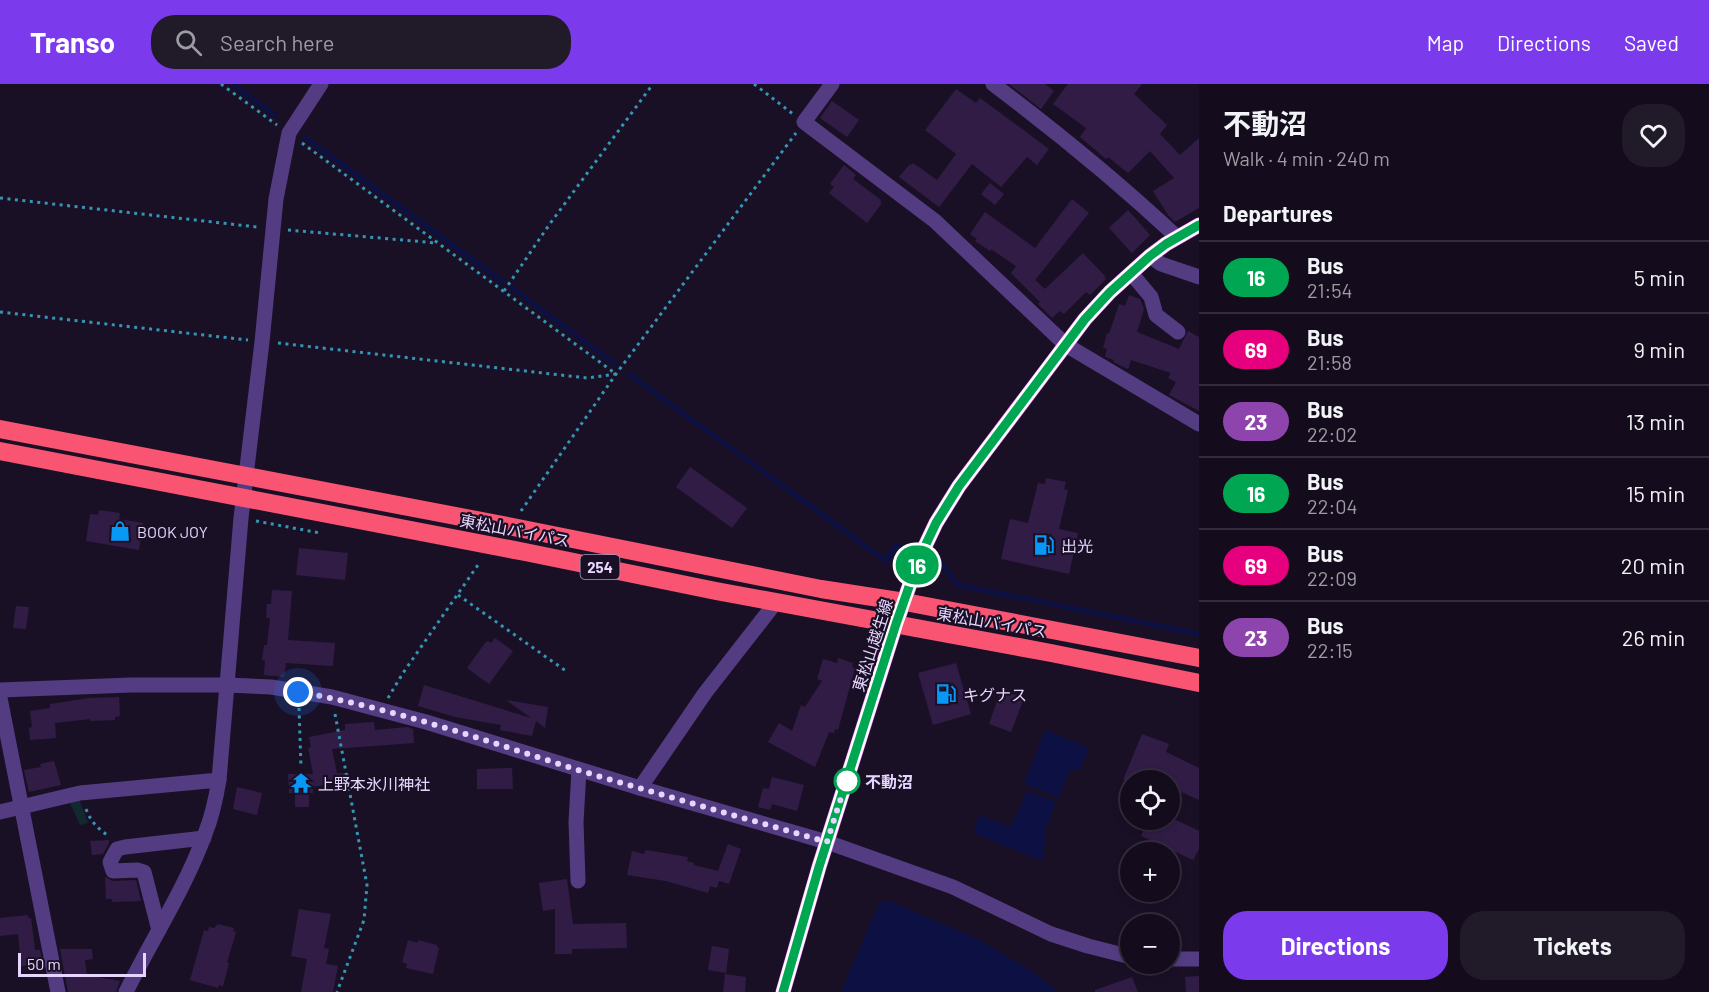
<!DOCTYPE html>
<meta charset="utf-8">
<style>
body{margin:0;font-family:Barlow,"Noto Sans JP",sans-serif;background:#211a29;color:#f1f3f6;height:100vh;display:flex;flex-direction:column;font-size:22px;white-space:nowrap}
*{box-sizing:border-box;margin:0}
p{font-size:20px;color:#9d9ba3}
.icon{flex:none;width:33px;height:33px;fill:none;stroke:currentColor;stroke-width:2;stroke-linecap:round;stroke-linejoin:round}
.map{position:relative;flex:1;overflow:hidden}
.side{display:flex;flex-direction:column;background:#140c1c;width:510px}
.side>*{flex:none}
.badge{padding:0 12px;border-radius:20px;font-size:21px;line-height:39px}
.tools{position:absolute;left:1120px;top:686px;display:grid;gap:12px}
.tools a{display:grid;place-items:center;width:60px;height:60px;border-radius:50%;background:#140c1c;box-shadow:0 3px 9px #0003,0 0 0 2px #332c3b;font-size:30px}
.scale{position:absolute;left:18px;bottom:15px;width:128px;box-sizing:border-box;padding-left:6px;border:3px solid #e6d6fe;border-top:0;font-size:16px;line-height:21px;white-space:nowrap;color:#e6d6fe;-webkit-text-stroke:4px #1a1026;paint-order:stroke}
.you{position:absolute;width:30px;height:30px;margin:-15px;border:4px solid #fff;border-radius:50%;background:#1a73e8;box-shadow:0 0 0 9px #1a73e833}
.map>.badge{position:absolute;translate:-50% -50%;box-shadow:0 0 0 3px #fff}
h2{padding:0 24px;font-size:22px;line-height:54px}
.round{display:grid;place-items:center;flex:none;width:63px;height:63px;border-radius:24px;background:#211a29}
.headline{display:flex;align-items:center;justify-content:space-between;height:102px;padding:0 24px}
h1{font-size:28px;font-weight:700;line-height:45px}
.cta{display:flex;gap:12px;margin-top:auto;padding:12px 24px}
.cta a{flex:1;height:69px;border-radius:24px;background:#7c3aed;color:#fff;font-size:24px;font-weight:700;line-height:69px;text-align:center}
.cta a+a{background:#211a29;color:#f1f3f6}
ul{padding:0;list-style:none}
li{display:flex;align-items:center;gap:18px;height:72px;padding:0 24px;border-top:2px solid #332c3b}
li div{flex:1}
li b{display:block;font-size:22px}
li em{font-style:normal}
li .badge{min-width:66px;font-weight:700;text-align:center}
header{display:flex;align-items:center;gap:36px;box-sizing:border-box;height:84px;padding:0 30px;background:#7c3aed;color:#fff}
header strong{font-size:28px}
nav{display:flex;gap:33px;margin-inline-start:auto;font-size:21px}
.search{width:420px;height:54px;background:#211a29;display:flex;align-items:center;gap:15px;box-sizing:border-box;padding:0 21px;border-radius:24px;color:#9d9ba3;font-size:22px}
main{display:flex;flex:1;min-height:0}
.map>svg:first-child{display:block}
.green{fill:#13282f}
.water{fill:#0c1043}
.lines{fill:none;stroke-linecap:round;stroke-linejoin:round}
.stream{stroke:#0c1043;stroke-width:5}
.building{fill:#311c46}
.path{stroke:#3396b4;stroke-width:3;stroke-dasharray:3 4.5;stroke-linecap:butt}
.minor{stroke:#543c83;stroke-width:15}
.major{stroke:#ee60fa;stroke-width:15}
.highway{stroke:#fa5473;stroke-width:18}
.line-casing{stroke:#fff;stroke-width:14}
.line{stroke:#00a651;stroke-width:9}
.walk{stroke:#e6d6fe;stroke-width:6;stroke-dasharray:0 10.8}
.stop-dot{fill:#fff;stroke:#00a651;stroke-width:3}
.labels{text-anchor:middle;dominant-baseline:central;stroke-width:4.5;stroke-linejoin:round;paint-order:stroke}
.shield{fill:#1a1026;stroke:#a99bbd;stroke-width:1.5}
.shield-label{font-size:15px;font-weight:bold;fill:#e6d6fe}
.street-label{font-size:16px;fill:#e6d6fe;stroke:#1a1026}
.poi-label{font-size:16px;fill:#e6d6fe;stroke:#1a1026;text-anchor:start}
.stop-label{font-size:16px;font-weight:bold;fill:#e6d6fe;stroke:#1a1026;text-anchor:start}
</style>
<header>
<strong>Transo</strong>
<div class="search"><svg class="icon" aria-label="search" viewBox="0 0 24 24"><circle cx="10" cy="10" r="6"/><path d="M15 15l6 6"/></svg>Search here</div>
<nav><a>Map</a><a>Directions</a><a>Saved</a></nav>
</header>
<main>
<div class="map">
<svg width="1199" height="908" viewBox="0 0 1199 908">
<rect width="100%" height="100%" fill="#1a1026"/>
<!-- green -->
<path class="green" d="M78 712 88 739 80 741 68 715Z"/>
<!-- water -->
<g class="water">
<path d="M1045 646 1089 664 1080 686H1070L1059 714 1024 700Z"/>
<path d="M1027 707 1056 718 1046 744 1043 777 973 749 979 731 1011 743Z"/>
<path d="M880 817H889L976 854 1033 888 1059 908H841Z"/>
</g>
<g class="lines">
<!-- stream -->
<g class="stream">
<path d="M232 0 275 31"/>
<path d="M306 54 503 198"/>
<path d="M512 204 615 280"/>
<path d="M629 290 886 477 896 462 937 474 958 501 1199 550"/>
</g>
</g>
<!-- building -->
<g class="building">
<path d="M1009 0H1045L1054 7 1041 25Z"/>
<path d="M1068 0H1142L1134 10 1167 41 1160 50 1180 71 1199 54V124L1175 138 1168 131 1153 107 1174 94 1150 67 1128 89 1108 73 1106 75 1080 53 1086 44 1053 20Z"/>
<path d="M956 5 976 19 980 14 1049 65 1037 81 1027 73 1001 103 972 80 939 123 899 93 910 80 911 81 913 79 937 96 956 70 925 46Z"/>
<path d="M832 17 859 36 847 53 820 34Z"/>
<path d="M844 81 856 91 853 95 881 116 880 118 882 119 867 139 829 109 834 103 830 100Z"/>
<path d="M990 99 1004 110 995 121 981 110Z"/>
<path d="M1072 115 1089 129 1035 196 1045 205 1083 169 1106 193 1104 194 1106 195 1090 211 1086 208 1064 230 1060 227 1052 234 1038 220 1040 218 1011 189 1016 182 991 165 990 167 975 157 977 155 970 150 985 128 1035 164Z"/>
<path d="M1128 126 1150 151 1132 169 1109 144Z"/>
<path d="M1129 211 1140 215 1144 225 1137 248 1179 265 1188 247 1199 253V327L1169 311 1176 298 1168 294 1171 289 1131 276 1128 285 1113 278 1114 276 1105 273 1107 265 1103 264 1107 249 1109 250 1119 220 1125 222Z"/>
<path d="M690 383 747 424 732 444 676 403Z"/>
<path d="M1046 394 1066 398 1064 405 1068 406 1059 445 1078 449 1069 490 1001 475 1010 435 1028 439 1038 399 1045 400Z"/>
<path d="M99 426 120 429 119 435 143 439 139 466 86 457 90 430 98 431Z"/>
<path d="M299 464 348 469 345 496 296 491Z"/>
<path d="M272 506 292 507 288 556 335 559 333 582 286 579 284 593 264 591 265 577 262 576 264 561H267L270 534H266L267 520H271Z"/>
<path d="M16 522 29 523 26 545 13 544Z"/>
<path d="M495 554 513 567 489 600 467 584 485 559 488 557 491 559Z"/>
<path d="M838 574 853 579 852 583 855 584 838 646 835 645 834 649 829 648 815 683 768 658 779 639 792 647 801 621 805 623 822 597 817 595 823 575 837 579Z"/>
<path d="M956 579 971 630 933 641 918 589Z"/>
<path d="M424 601 531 634 506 616 548 623 545 644 536 637 532 652 500 646 501 641 455 633 418 622Z"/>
<path d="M1001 606 1024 614 1011 648 989 640Z"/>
<path d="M119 613 120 632 115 633V636L90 637V635L55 639 56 654 30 656 29 644 32 643 30 627 50 624V620L89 614Z"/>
<path d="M374 638 375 646 407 643 413 645 414 659 332 665 337 689H349V696L313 703V709H309V723H295V709H289L288 690H313L308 664 311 663 309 653 345 646V640Z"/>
<path d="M1142 650 1169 660 1166 668 1199 684V716L1170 703V696H1123Z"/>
<path d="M54 677 61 701 29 708 24 686 41 683 40 680Z"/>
<path d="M512 684 513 705H477V685Z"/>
<path d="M772 693 804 701 797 727 772 720 770 726 758 723 763 704 769 705Z"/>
<path d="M237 703 262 709 257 731 233 725Z"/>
<path d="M1148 735H1174L1199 747V765L1193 776 1141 752Z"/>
<path d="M109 756V759L103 770 92 771 90 757Z"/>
<path d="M728 760 741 765 729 800 719 797 717 804 710 802 708 809 666 797 627 791 632 767 644 770 646 766 688 773 687 777 694 779V781L718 787Z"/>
<path d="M105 793 113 797 136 796 141 817 112 818V815H106Z"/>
<path d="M567 795 573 840 626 839 627 864 572 865V870H555V825L543 827 539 799Z"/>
<path d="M299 825 331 830 324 864 329 865 326 880 338 882 333 908H301L307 875 291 872Z"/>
<path d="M28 831V834H31L35 866H40L43 880 21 882 18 850 0 852V834Z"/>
<path d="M218 840 234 844 233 847 236 848 227 879H229L223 902 219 901 218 904 190 896 204 846 208 847 209 843 214 844Z"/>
<path d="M408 856 418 859V856L437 861V863L439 864 433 890 406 884 407 880 402 878Z"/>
<path d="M712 862 729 865 726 889 708 886Z"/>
<path d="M60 865H92L93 875 85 876 87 891 120 897 116 908H68Z"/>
<path d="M725 890 746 893 745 908H723Z"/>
<path d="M1199 892V908H1186L1185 893Z"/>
<path d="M1132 893 1138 908H1095V906Z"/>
</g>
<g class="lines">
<!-- path -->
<g class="path">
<path d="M221 0 277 41"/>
<path d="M754 0 793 30"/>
<path d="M302 59 616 290"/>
<path d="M0 114 257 143"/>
<path d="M288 146 437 159"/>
<path d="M504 207 549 141 653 0"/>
<path d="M0 228 248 256"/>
<path d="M278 259 587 294 616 290"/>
<path d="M521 427 616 290 796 49"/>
<path d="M256 437 320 449 321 447"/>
<path d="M458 511 566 587"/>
<path d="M388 614 403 589 480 478"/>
<path d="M299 624 301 683"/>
<path d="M335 630 367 801 364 836 337 908"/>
<path d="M86 725C91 738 98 745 110 753"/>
</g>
<!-- minor -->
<g class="minor">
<path d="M832 0 804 38 935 137 1066 261 1199 340"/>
<path d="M993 0C1057 48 1118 98 1177 153"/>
<path d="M1150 172 1161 180 1199 193"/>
<path d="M1131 189 1151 213 1156 231 1178 248"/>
<path d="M0 606 131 601H227L271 603 332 613 426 638 640 704 827 758 953 803 1051 850 1088 862 1131 873"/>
<path d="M0 614 58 908"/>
<path d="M640 704 705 609 776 518"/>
<path d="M0 728 80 709 219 696"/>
<path d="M578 797 576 738 579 686"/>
<path d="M159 846 144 788 138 786 113 787 110 778 117 765 125 763 204 754"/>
<path d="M1170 875H1199"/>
<path d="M126 908C152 855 185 805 205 750 212 733 216 714 219 696L241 434 262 258 276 115 289 49 321 0"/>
</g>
<!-- major -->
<path class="major" d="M783 908 819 783 896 540 918 477 936 439 959 402 1085 235 1110 208 1150 172 1166 160 1199 141"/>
<!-- highway -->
<g class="highway">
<path d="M0 345 513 443 821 505 905 518 1199 574"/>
<path d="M0 367 525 468 716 507 1051 569 1199 599"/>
</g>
</g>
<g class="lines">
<!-- line casing -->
<g class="line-casing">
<path id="line" d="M783 908 819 783 896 540 918 477 936 439 959 402 1085 235 1110 208 1150 172 1166 160 1199 141"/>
</g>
<!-- line -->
<use href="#line" class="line"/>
<!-- walk -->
<path class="walk" d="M298 608C394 624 486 657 578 686 661 711 744 734 827 758L848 692 847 697"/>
</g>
<!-- icons -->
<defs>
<g id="shop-bare" transform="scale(1.62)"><path d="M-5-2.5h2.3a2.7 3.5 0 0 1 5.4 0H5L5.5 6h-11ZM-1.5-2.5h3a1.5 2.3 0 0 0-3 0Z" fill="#0899f8" stroke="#1a1026" stroke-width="2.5" paint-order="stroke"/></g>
<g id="fuel-bare" transform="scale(1.62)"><path d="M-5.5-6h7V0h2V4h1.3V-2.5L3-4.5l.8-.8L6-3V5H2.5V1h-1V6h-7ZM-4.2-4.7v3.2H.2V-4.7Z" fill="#0899f8" stroke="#1a1026" stroke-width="2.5" paint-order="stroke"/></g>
<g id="temple-bare" transform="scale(1.62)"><path d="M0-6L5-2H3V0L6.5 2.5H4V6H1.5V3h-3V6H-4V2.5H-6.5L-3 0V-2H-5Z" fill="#0899f8" stroke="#1a1026" stroke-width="2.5" paint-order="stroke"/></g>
</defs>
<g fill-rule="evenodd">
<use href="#shop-bare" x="120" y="447"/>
<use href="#fuel-bare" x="1044" y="461"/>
<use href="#fuel-bare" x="946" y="610"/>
<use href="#temple-bare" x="301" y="699"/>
</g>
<!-- markers -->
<circle class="stop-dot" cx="847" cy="697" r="12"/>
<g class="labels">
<!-- shield labels -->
<rect class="shield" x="580.5" y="471" width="39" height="24" rx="4.5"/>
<g class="shield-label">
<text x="600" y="483">254</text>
</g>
<!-- street labels -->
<g class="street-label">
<text transform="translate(515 446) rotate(11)">東松山バイパス</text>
<text transform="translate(992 538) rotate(10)">東松山バイパス</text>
<text transform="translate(872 561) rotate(-72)">東松山越生線</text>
</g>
<!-- poi labels -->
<g class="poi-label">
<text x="137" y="447">BOOK JOY</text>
<text x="1061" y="461">出光</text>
<text x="963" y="610">キグナス</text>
<text x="318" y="699">上野本氷川神社</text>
</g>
<!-- stop labels -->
<g class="stop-label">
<text x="865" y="697">不動沼</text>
</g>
</g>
</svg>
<div class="tools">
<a><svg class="icon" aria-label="locate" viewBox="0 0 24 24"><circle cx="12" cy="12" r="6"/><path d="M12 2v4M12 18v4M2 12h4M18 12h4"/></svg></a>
<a>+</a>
<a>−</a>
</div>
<div class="scale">50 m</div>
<div class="you" style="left:298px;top:608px"></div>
<b class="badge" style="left:917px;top:481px;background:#00a651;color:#fff">16</b>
</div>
<section class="side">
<div class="headline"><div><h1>不動沼</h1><p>Walk · 4 min · 240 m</p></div><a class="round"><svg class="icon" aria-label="heart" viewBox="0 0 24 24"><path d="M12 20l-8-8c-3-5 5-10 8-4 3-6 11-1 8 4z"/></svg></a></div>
<h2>Departures</h2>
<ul>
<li><span class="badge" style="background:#00a651;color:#fff">16</span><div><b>Bus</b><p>21:54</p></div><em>5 min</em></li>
<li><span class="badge" style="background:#e6007e;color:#fff">69</span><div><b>Bus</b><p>21:58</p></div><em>9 min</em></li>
<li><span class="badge" style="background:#8e44ad;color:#fff">23</span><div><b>Bus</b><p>22:02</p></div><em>13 min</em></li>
<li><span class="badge" style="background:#00a651;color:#fff">16</span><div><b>Bus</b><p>22:04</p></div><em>15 min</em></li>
<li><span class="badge" style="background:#e6007e;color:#fff">69</span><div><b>Bus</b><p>22:09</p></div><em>20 min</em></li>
<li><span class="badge" style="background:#8e44ad;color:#fff">23</span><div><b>Bus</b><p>22:15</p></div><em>26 min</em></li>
</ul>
<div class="cta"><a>Directions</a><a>Tickets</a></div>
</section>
</main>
